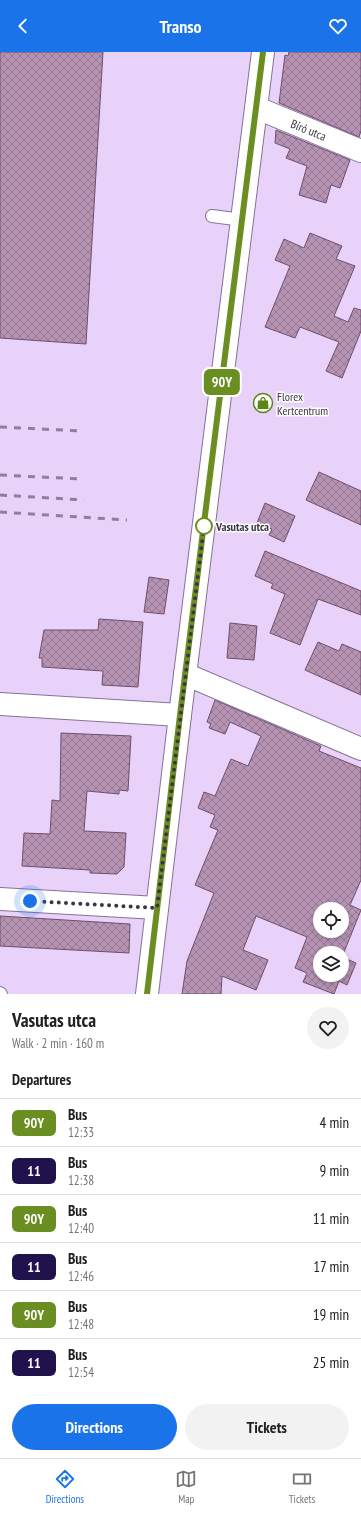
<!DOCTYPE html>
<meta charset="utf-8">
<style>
body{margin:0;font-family:"PT Sans Narrow",sans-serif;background:#f2f2f2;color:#202124;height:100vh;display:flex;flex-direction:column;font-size:15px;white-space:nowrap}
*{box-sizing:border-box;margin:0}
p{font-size:13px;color:#757577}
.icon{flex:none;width:22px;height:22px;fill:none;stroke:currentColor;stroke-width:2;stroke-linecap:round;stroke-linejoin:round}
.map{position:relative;height:942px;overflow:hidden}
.drawer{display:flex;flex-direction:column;background:#fff;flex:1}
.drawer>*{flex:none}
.badge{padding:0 8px;border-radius:6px;font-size:14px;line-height:26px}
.tools{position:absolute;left:313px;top:850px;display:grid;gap:8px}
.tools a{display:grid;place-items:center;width:36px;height:36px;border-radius:50%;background:#fff;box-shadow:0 2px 6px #0003;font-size:20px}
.you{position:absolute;width:20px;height:20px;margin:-10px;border:3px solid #fff;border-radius:50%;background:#1a73e8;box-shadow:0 0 0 6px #1a73e833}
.map>.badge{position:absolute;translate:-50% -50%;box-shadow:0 0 0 2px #fff}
h2{padding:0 12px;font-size:15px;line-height:36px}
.round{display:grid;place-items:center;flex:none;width:42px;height:42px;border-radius:21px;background:#f2f2f2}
.head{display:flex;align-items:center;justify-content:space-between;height:68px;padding:0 12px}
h1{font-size:19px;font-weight:700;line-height:30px}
.cta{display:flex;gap:8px;margin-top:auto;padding:8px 12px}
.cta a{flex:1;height:46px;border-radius:24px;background:#1a73e8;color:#fff;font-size:16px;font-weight:700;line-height:46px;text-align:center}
.cta a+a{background:#f2f2f2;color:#202124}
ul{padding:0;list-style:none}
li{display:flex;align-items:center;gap:12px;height:48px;padding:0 12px;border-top:1px solid #e0e0e0}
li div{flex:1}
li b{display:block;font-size:15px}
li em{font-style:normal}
li .badge{min-width:44px;font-weight:700;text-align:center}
header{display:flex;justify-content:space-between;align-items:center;height:52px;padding:0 12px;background:#1a73e8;color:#fff;font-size:18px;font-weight:700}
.menu{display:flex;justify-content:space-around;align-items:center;height:56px;border-top:1px solid #e0e0e0;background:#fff;font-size:11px;color:#757577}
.menu a{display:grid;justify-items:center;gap:2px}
.menu .active{color:#1a73e8}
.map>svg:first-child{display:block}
.building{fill:url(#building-cross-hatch);stroke:#6d4e6b;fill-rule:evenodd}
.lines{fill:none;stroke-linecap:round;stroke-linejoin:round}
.service-casing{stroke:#867296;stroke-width:14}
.minor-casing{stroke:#867296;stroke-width:24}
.tertiary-casing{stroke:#867296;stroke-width:24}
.service{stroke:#fff;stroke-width:12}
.minor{stroke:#fff;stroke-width:22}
.tertiary{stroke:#fff;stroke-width:22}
.rail{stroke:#8e7f9b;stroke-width:3;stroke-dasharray:7 7;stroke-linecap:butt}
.line-casing{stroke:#fff;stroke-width:9}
.line{stroke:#6b8e23;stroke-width:6}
.walk{stroke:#3c3444;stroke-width:4;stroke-dasharray:0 7.2}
.stop-dot{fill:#fff;stroke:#6b8e23;stroke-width:2}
.labels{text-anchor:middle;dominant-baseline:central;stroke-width:3;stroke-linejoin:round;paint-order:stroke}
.street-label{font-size:12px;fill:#3c3444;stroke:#fdfdfd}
.poi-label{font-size:12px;fill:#3c3444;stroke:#fdfdfd;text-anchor:start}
.stop-label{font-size:12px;font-weight:bold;fill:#3c3444;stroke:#fdfdfd;text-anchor:start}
</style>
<header><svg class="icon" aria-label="back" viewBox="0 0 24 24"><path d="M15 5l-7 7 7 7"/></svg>Transo<svg class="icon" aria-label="heart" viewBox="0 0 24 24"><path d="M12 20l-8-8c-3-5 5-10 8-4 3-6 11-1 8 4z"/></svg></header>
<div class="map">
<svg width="361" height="942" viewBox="0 0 361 942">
<defs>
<pattern id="building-cross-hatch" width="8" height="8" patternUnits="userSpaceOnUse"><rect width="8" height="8" fill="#b693b3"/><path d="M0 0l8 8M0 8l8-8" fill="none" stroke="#957993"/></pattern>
</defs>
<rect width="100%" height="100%" fill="#e8d2fa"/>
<!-- building -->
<g class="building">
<path d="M0 0H103L86 292 0 286Z"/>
<path d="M289 0H361V79L359 85 279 51 285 3 288 4Z"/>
<path d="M276 78 350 108 340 136 331 133 326 151 299 143 307 114 286 106 290 97 275 91Z"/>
<path d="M310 181 342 194 336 207 355 214 334 264 348 270 354 256 361 258V279L342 326 326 319 339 290 300 275 295 286 265 275 290 214 275 208 284 187 304 196Z"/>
<path d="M319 420 361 439V473L306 448Z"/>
<path d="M265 451 295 464 284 490 269 483 272 477 257 471Z"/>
<path d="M265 499 361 539V563L318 547 300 593 270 581 285 542 271 536 273 532 255 524Z"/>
<path d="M149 525 169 528 164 562 144 560Z"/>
<path d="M99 567 143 570 138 635 102 633 103 619 42 615V606H39L44 578H98Z"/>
<path d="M230 571 257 574 254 608 227 606Z"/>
<path d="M318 590 339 599 342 592 361 600V643L305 618Z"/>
<path d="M215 648 321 694 319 699 361 716V828L350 853 361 858 342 905V901H320V923H342V905L356 911 347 933 339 929 334 942 303 930 307 921 295 916 307 885 256 864 243 898 268 908 256 938 222 924 221 942H182L187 909 214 841 195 833 218 778 210 775 215 763 198 756 204 740 215 744 231 707 248 714 261 684 230 670 225 682 209 676 211 672 207 670ZM320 857H342V879H320Z"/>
<path d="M61 681 131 684 128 739 119 738V742L87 739 84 779 126 781 124 815 117 822 90 821V818L22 814 24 781 50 782 52 748 60 749Z"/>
<path d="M0 864 130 872 129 901 0 894Z"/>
</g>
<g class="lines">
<!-- service casing -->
<g class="service-casing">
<g id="service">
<path d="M212 164 243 168"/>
<path d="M0 941 1 942"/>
</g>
</g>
<!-- minor casing -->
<g class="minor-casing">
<g id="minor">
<path id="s1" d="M257 56 361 99"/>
<path d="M185 622 361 697"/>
<path d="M0 652 180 663"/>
<path d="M0 847 157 856"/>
</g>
</g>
<!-- tertiary casing -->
<g class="tertiary-casing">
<path id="tertiary" d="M147 942 180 663 263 0"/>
</g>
<!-- service -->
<use href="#service" class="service"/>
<!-- minor -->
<use href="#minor" class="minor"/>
<!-- tertiary -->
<use href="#tertiary" class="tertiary"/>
<!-- rail -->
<g class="rail">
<path d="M0 375 82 379"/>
<path d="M0 423 81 427"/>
<path d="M0 443 84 448"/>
<path d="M0 460 127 468"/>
</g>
</g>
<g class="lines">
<!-- line casing -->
<g class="line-casing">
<path id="line" d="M147 942 180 663 263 0"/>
</g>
<!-- line -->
<use href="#line" class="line"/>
<!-- walk -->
<path class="walk" d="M30 849 157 856 204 474"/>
</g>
<!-- icons -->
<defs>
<g id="shop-ring" transform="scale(1)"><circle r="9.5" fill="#fdfdfd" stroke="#5b8613" stroke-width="1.5"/><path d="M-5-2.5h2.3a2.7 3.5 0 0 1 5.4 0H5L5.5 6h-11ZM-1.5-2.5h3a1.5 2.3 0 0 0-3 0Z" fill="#5b8613"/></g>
</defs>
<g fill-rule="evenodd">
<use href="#shop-ring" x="263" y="351"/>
</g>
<!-- markers -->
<circle class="stop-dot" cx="204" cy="474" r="8"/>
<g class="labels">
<!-- street labels -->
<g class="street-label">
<text stroke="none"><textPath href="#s1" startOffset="56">Bíró utca</textPath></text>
</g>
<!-- poi labels -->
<g class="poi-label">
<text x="277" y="344">Florex<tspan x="277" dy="14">Kertcentrum</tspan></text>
</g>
<!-- stop labels -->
<g class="stop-label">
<text x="216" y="474">Vasutas utca</text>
</g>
</g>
</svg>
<div class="tools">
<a><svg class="icon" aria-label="locate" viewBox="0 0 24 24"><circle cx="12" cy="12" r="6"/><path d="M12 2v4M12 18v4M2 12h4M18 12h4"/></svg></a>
<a><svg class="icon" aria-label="layers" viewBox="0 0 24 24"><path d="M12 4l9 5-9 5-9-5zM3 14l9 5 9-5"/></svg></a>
</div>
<div class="you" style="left:30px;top:849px"></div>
<b class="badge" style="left:222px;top:330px;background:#6b8e23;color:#fff">90Y</b>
</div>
<section class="drawer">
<div class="head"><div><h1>Vasutas utca</h1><p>Walk · 2 min · 160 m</p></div><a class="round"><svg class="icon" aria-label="heart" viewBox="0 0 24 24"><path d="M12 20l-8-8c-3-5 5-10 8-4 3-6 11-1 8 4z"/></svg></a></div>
<h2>Departures</h2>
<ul>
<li><span class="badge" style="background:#6b8e23;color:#fff">90Y</span><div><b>Bus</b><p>12:33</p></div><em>4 min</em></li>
<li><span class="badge" style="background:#20124d;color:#fff">11</span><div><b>Bus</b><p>12:38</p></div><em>9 min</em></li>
<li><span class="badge" style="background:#6b8e23;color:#fff">90Y</span><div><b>Bus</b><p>12:40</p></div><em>11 min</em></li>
<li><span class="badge" style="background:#20124d;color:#fff">11</span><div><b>Bus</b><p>12:46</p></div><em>17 min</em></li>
<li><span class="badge" style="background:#6b8e23;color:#fff">90Y</span><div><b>Bus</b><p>12:48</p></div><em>19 min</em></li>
<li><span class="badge" style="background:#20124d;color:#fff">11</span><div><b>Bus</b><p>12:54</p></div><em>25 min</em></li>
</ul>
<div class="cta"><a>Directions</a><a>Tickets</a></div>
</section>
<nav class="menu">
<a class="active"><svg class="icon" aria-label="directions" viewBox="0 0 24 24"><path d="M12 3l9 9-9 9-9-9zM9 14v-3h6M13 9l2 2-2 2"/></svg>Directions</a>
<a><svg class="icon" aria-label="map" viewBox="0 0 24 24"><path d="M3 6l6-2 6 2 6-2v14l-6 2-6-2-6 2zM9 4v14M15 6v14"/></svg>Map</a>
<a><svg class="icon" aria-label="tickets" viewBox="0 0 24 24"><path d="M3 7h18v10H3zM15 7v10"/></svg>Tickets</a>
</nav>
